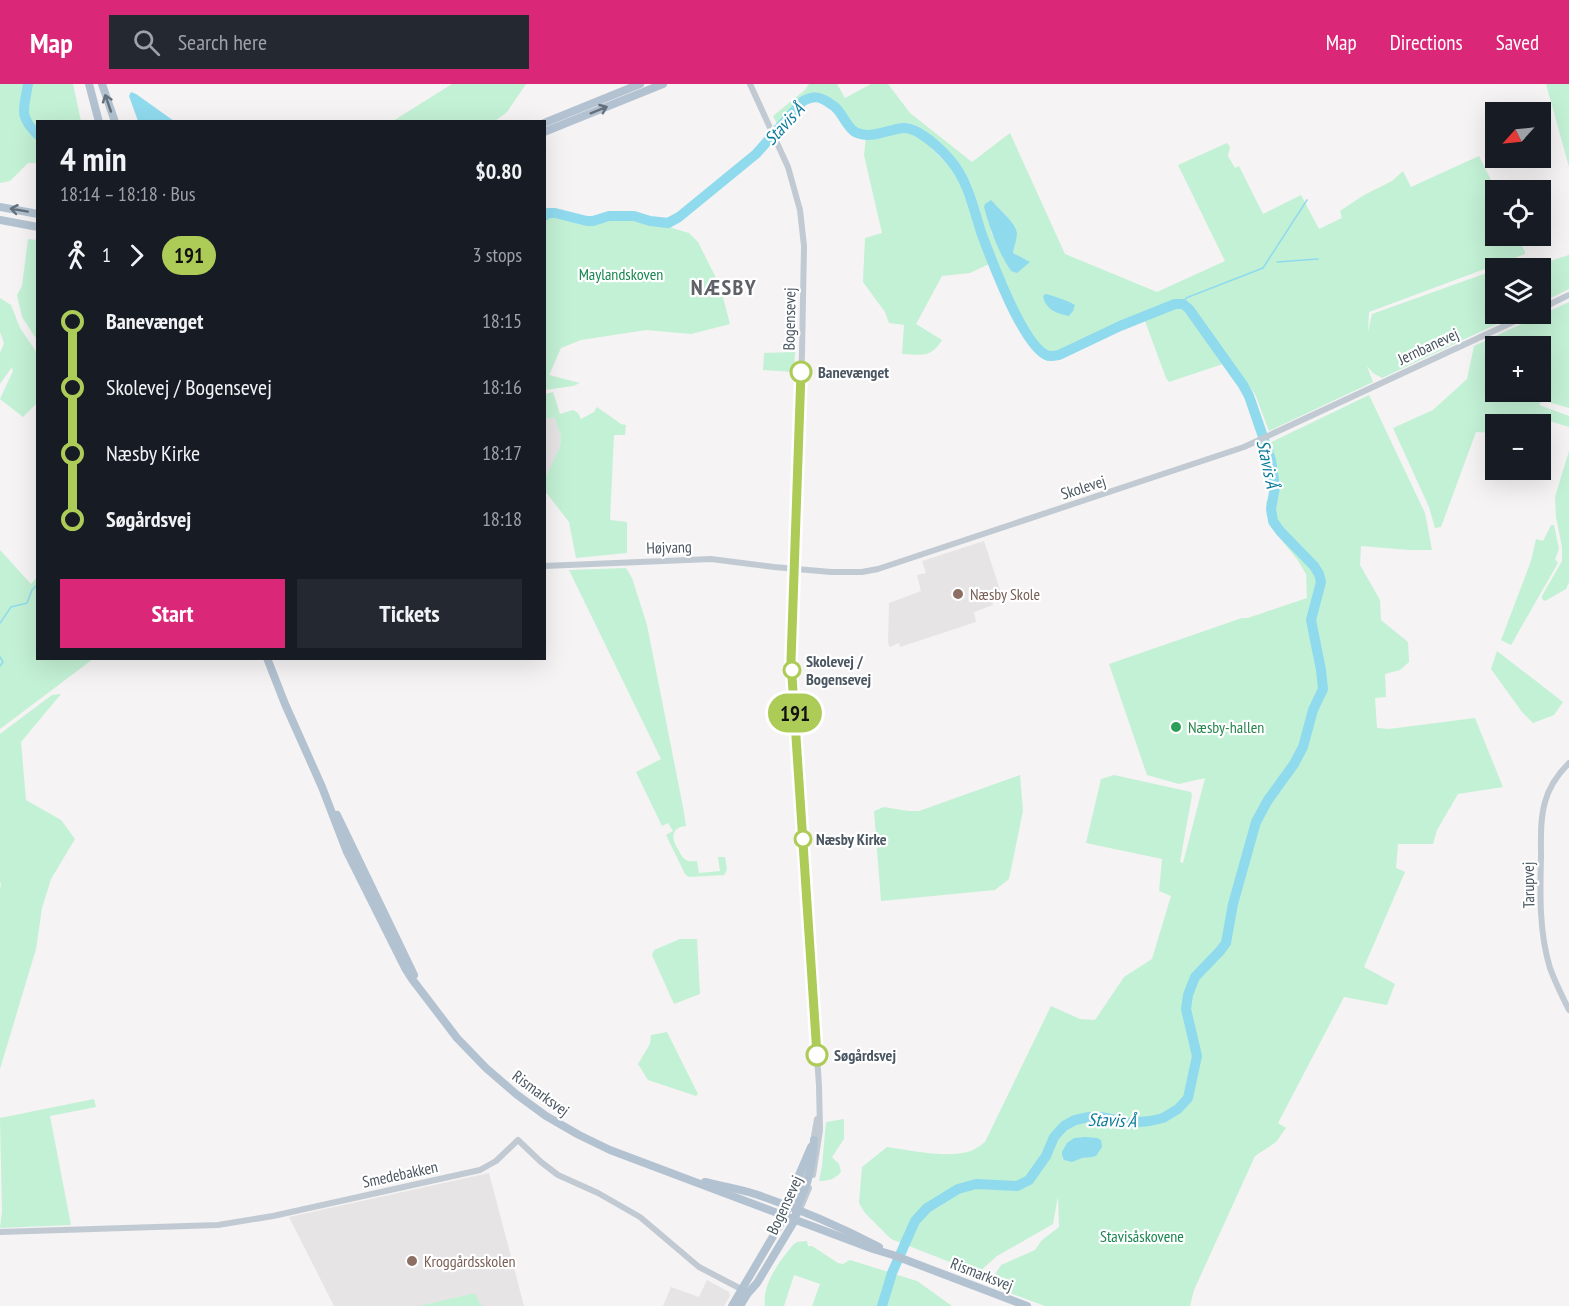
<!DOCTYPE html>
<meta charset="utf-8">
<style>
body{margin:0;font-family:"PT Sans Narrow",sans-serif;background:#242831;color:#f1f3f6;height:100vh;display:flex;flex-direction:column;font-size:22px;white-space:nowrap}
*{box-sizing:border-box;margin:0}
p{font-size:20px;color:#9ea1a6}
.icon{flex:none;width:33px;height:33px;fill:none;stroke:currentColor;stroke-width:2;stroke-linecap:round;stroke-linejoin:round}
.map{position:relative;flex:1;overflow:hidden}
.drawer{position:absolute;left:36px;top:36px;width:510px;height:540px;display:flex;flex-direction:column;background:#171b24;border-radius:0px;box-shadow:0 6px 24px #0002}
.drawer>*{flex:none}
.badge{padding:0 12px;border-radius:20px;font-size:21px;line-height:39px}
.needle{width:39px;rotate:243deg}
.tools{position:absolute;left:1485px;top:18px;display:grid;gap:12px}
.tools a{display:grid;place-items:center;width:66px;height:66px;border-radius:0px;background:#171b24;box-shadow:0 6px 24px #0002;font-size:30px}
.map>.badge{position:absolute;translate:-50% -50%;box-shadow:0 0 0 3px #fff}
.legs{display:flex;align-items:center;gap:9px;height:66px;padding:0 24px;font-size:20px}
.legs p{margin-inline-start:auto}
.summary{display:flex;align-items:center;justify-content:space-between;height:102px;padding:0 24px}
h1{font-size:33px;font-weight:800;line-height:45px}
.cta{display:flex;gap:12px;margin-top:auto;padding:12px 24px}
.cta a{flex:1;height:69px;border-radius:0px;background:#db2777;color:#fff;font-size:24px;font-weight:800;line-height:69px;text-align:center}
.cta a+a{background:#242831;color:#f1f3f6}
ul{padding:0 24px;list-style:none}
li{display:flex;align-items:center;gap:21px;height:66px;font-size:22px}
li i{display:grid;place-items:center;width:9px;height:100%;margin:0 8px;background:currentColor}
li i::after{content:'';width:15px;height:15px;margin:-8px;border:4px solid;border-radius:50%;background:#171b24}
li p{margin-inline-start:auto}
li:first-child i{background:linear-gradient(#0000 50%,currentColor 0)}
li:last-child i{background:linear-gradient(currentColor 50%,#0000 0)}
header{display:flex;align-items:center;gap:36px;box-sizing:border-box;height:84px;padding:0 30px;background:#db2777;color:#fff}
header strong{font-size:28px}
nav{display:flex;gap:33px;margin-inline-start:auto;font-size:21px}
.search{width:420px;height:54px;background:#242831;display:flex;align-items:center;gap:15px;box-sizing:border-box;padding:0 21px;border-radius:0px;color:#9ea1a6;font-size:22px}
.map>svg:first-child{display:block}
.education{fill:#e6e4e5}
.green{fill:#c3f1d5;fill-rule:evenodd}
.water{fill:#90daee}
.lines{fill:none;stroke-linecap:round;stroke-linejoin:round}
.stream{stroke:#90daee;stroke-width:1.5}
.river{stroke:#90daee;stroke-width:10}
.minor{stroke:#c1cad2;stroke-width:6}
.major{stroke:#b3c2d1;stroke-width:8}
.oneway{stroke:#64717d}
.line-1-casing{stroke:#fff;stroke-width:14}
.line-1{stroke:#adcb57;stroke-width:9}
.stop-1-dot{fill:#fff;stroke:#adcb57;stroke-width:3}
.education-dot{fill:#8d6e63;stroke:#fff;stroke-width:2}
.leisure-dot{fill:#2e9e5b;stroke:#fff;stroke-width:2}
.labels{text-anchor:middle;dominant-baseline:central;stroke-width:4.5;stroke-linejoin:round;paint-order:stroke}
.park-label{font-size:16px;fill:#17864f;stroke:#fff}
.street-label{font-size:16px;fill:#4a5661;stroke:#fff}
.stop-label{font-size:16px;font-weight:bold;fill:#4a5661;stroke:#fff;text-anchor:start}
.education-label{font-size:16px;fill:#785e54;stroke:#fff;text-anchor:start}
.leisure-label{font-size:16px;fill:#27864d;stroke:#fff;text-anchor:start}
.water-label{font-size:18px;font-style:italic;fill:#0c7c9b;stroke:#fff}
.district-label{font-size:22px;font-weight:bold;letter-spacing:1.5px;fill:#5f6368;stroke:#fff}
</style>
<header>
<strong>Map</strong>
<div class="search"><svg class="icon" aria-label="search" viewBox="0 0 24 24"><circle cx="10" cy="10" r="6"/><path d="M15 15l6 6"/></svg>Search here</div>
<nav><a>Map</a><a>Directions</a><a>Saved</a></nav>
</header>
<div class="map">
<svg width="1569" height="1222" viewBox="0 0 1569 1222">
<rect width="100%" height="100%" fill="#f5f3f3"/>
<!-- education -->
<g class="education">
<path d="M554 333 561 352 560 363 546 393 545 392V335Z"/>
<path d="M984 457 1002 512 992 516 993 521 974 528 976 538 900 563 899 559 890 563 888 559 889 519 921 507 917 491 926 489 922 477Z"/>
<path d="M489 1089 524 1222H334L289 1133Z"/>
<path d="M707 1196 729 1208 730 1212 724 1222H663L671 1203 699 1213Z"/>
</g>
<!-- green -->
<g class="green">
<path d="M0 0H73L81 37 38 38 37 79H28L10 97 0 99Z"/>
<path d="M452 0H526L507 28 495 37H393Z"/>
<path d="M809 0H837L845 14 871 0H888L910 29 972 78 1010 49 1065 170 1157 208 1225 177 1178 81 1227 59 1230 63 1228 72 1235 84 1239 82 1263 130 1301 111 1319 145 1342 134 1340 127 1364 111 1392 97 1403 87 1411 103 1479 72 1496 106V152H1517L1525 168V170L1369 228 1368 248 1372 230 1495 186 1496 230H1518L1382 294 1373 289 1367 282 1373 298 1269 347 1255 310 1197 230 1187 218 1182 215 1151 226 1060 268C1056 269 1051 270 1046 269 1028 262 990 164 983 143 978 128 976 112 970 98 964 85 927 44 913 40 904 37 891 44 882 46 874 47 867 47 859 47 849 41 848 31 841 23 833 13 817 5 805 13L778 42 773 32 805 6ZM991 117 1006 131 1017 148 1013 169 1020 174 1011 187 991 148Z"/>
<path d="M1546 0H1569V83Z"/>
<path d="M904 47 910 48 923 56 953 86 962 101 989 180 970 189 942 192 916 240 942 256C931 274 922 271 902 270L904 241 889 239 885 228 863 198 865 154 882 149 864 71 866 53 888 51Z"/>
<path d="M548 129 568 131 587 137H593L609 132 619 131 634 132 650 137 668 139 672 144 689 149 698 158 720 202 730 240 691 250 646 246 581 256 561 264 549 291 580 299 573 302 545 306 544 132Z"/>
<path d="M28 155 37 156V256L22 233 17 211 22 202Z"/>
<path d="M1569 171V205L1541 219 1540 184H1528Z"/>
<path d="M0 214 11 221 20 244 37 269V319L23 333 0 315 13 287 12 283 0 300V269L4 259 0 248Z"/>
<path d="M1569 218V324L1542 316 1539 321 1569 332V343L1530 331 1523 340H1496L1495 349 1476 348 1441 443 1435 444 1429 423 1393 344 1433 326 1467 295 1474 262ZM1540 262V308H1496V262Z"/>
<path d="M1180 223 1186 227 1223 280 1169 298 1166 294 1145 237 1171 224Z"/>
<path d="M795 268 794 288 763 286 764 269Z"/>
<path d="M553 308 560 330 573 326 578 329 581 335 594 328 597 323 621 340 626 341 625 351H614L610 436 627 438V469L576 474 569 438 545 407V392H546L560 363 561 352 554 333 545 335V310Z"/>
<path d="M1369 311 1425 429 1432 466H1410L1361 462 1360 481 1380 516 1381 536 1408 558 1409 578 1400 586 1385 590 1386 613 1375 614 1377 644 1389 645 1475 634 1503 703 1458 710 1437 746 1433 760H1398L1396 784 1405 788 1364 883 1395 900 1387 921 1344 913 1278 1039 1286 1044 1276 1058 1255 1072 1194 1206 1190 1222H1045L997 1204 991 1197 1001 1181 1035 1166 1042 1156 1059 1143 1058 1112 1053 1140 997 1172 978 1189 891 1155 865 1129 859 1119 862 1083 887 1063C911 1066 951 1076 973 1066 977 1064 981 1061 985 1058L1051 922 1080 935 1095 936 1124 893 1152 875 1171 812 1159 807 1162 775 1086 759 1101 695 1114 691 1191 708 1192 711 1180 778 1183 779 1205 694 1179 700 1147 691 1109 580 1242 534H1248L1307 514 1306 490 1297 475 1269 441 1266 419 1271 408 1268 389 1259 364Z"/>
<path d="M1569 367V498L1566 505 1545 517 1542 515V512L1562 477V463L1556 433 1555 413Z"/>
<path d="M1551 441H1554L1559 465 1555 475 1558 479 1511 561 1501 556 1531 477 1536 455 1543 457Z"/>
<path d="M0 466 31 500 37 493 38 574 93 575 0 645Z"/>
<path d="M626 484 632 494 647 541 683 723 686 742C672 743 671 753 677 764 680 768 682 774 686 776 689 778 694 777 697 777L699 789 720 787 718 773H725L727 786 724 791 689 793 685 790 666 751 673 747 668 739 662 742 636 688 661 675 569 486Z"/>
<path d="M1497 567 1563 618 1554 631 1533 639 1522 628 1491 585Z"/>
<path d="M61 610 21 658 26 716 61 736 75 755 51 795 42 824 36 865 0 985V805L1 800 0 798V650L52 611Z"/>
<path d="M1020 691 1023 727 1009 795 995 806 881 817 874 727 884 723 908 727H919Z"/>
<path d="M680 855H697L700 910 674 920 652 871 654 866Z"/>
<path d="M667 948 698 1010 696 1012 648 996 638 980 650 960 651 951Z"/>
<path d="M94 1015 96 1023 50 1032 71 1141 0 1144 2 1127 0 1034Z"/>
<path d="M844 1035V1055L832 1073 839 1080 841 1088C835 1095 828 1097 819 1097L822 1082 826 1038Z"/>
<path d="M807 1157 808 1162H812L838 1179 843 1180 850 1176 917 1197 952 1222H812L820 1200 794 1191 784 1222H765C762 1200 779 1178 793 1161L797 1158Z"/>
<path d="M475 1209 480 1220 483 1222H419Z"/>
</g>
<!-- water -->
<g class="water">
<path d="M131 8 136 10 174 37H138L129 12Z"/>
<path d="M991 116C998 124 1016 139 1017 149 1017 155 1014 163 1013 169L1030 178 1017 189 1011 187C998 168 990 145 984 123L985 120Z"/>
<path d="M1045 210C1049 210 1071 218 1075 221L1073 227 1069 232C1057 230 1045 225 1043 212Z"/>
<path d="M1085 1053 1097 1054 1101 1056 1102 1063 1096 1072 1092 1073 1082 1074 1072 1078 1064 1076 1062 1071V1068L1067 1059 1074 1054Z"/>
</g>
<g class="lines">
<!-- stream -->
<g class="stream">
<path d="M1277 178 1318 175"/>
<path d="M1183 220 1186 214 1263 184 1307 116"/>
<path d="M0 539 11 523 27 519 32 506 38 500"/>
<path d="M0 573 3 578 0 582"/>
</g>
<!-- river -->
<g class="river">
<path d="M28 0C24 25 18 32 38 51"/>
<path d="M544 132 548 129H555L587 137H593L609 132H634L650 137 668 139 679 133 756 70 803 17C814 12 818 12 828 18 830 20 833 21 835 23 843 30 846 42 855 48 871 56 888 45 904 44 918 43 942 66 951 77 968 97 973 123 981 148 991 175 1022 259 1046 271 1050 273 1054 272 1059 271L1120 242 1175 220H1183L1189 225 1243 301 1249 312 1271 376 1275 403 1271 425 1273 437 1280 447 1314 482 1319 490 1321 498 1311 536 1321 586 1323 605 1313 626 1303 663 1294 680 1268 716 1256 738 1233 820 1226 859 1220 867 1195 893 1188 911 1186 925 1197 972 1188 1014 1178 1025 1163 1034 1150 1037 1129 1039 1101 1033H1089L1075 1036 1064 1042 1054 1053 1046 1072 1029 1096 1017 1102 976 1100 958 1105 927 1124 915 1137 892 1189 882 1222"/>
</g>
<!-- minor -->
<g class="minor">
<path d="M750 0 788 83 800 126 804 162 802 269 791 577 819 1002 820 1046 813 1091"/>
<path d="M1540 225 1569 211"/>
<path d="M544 482 711 475 774 483 831 488H862L878 485 1244 363 1530 230"/>
<path d="M1569 679C1558 690 1549 703 1545 718 1540 736 1541 755 1541 773 1540 810 1539 848 1550 884 1555 898 1562 912 1569 926"/>
<path d="M813 1058 817 1035"/>
<path d="M798 1130 809 1104"/>
<path d="M785 1132 794 1116 807 1082"/>
<path d="M0 1148 218 1141 273 1132 480 1086 496 1077 518 1056 541 1078 558 1091 598 1109 640 1133 699 1183 745 1207"/>
</g>
<!-- major -->
<g class="major">
<path d="M89 0 99 38"/>
<path d="M102 0 115 38"/>
<path d="M544 39 640 0"/>
<path d="M544 48 663 0"/>
<path d="M0 123 38 130"/>
<path d="M0 136 38 143"/>
<path d="M267 574 285 620 322 703 347 768 405 884 412 895 457 954 486 984 516 1010 546 1032 579 1051 610 1066 873 1165 893 1171 1027 1222"/>
<path d="M337 731 414 891"/>
<path d="M705 1098C721 1102 739 1105 755 1110 797 1124 839 1142 879 1163"/>
<path d="M786 1121 811 1063"/>
<path d="M732 1222 785 1132"/>
<path d="M740 1222 748 1209 757 1199 795 1136C795 1123 803 1111 807 1099 811 1085 813 1071 814 1056"/>
</g>
</g>
<!-- one-way arrows -->
<defs><path id="oneway-shaft" d="M-6 0H5M1.5-3L5.5 0L1.5 3" fill="none" stroke-width="1.6" stroke-linecap="round" stroke-linejoin="round" transform="scale(1.5)"/></defs>
<g class="oneway">
<use href="#oneway-shaft" transform="translate(108 19) rotate(-109)"/>
<use href="#oneway-shaft" transform="translate(599 26) rotate(-22)"/>
<use href="#oneway-shaft" transform="translate(19 126) rotate(-170)"/>
</g>
<g class="lines">
<!-- line-1 casing -->
<g class="line-1-casing">
<path id="line-1" d="M801 288 791 577 817 971"/>
</g>
<!-- line-1 -->
<use href="#line-1" class="line-1"/>
</g>
<!-- markers -->
<g class="stop-1-dot">
<circle cx="801" cy="288" r="10"/>
<circle cx="792" cy="586" r="8"/>
<circle cx="803" cy="755" r="8"/>
<circle cx="817" cy="971" r="10"/>
</g>
<g class="education-dot">
<circle cx="958" cy="510" r="6"/>
<circle cx="412" cy="1177" r="6"/>
</g>
<circle class="leisure-dot" cx="1176" cy="643" r="6"/>
<g class="labels">
<!-- park labels -->
<g class="park-label">
<text x="621" y="190">Maylandskoven</text>
<text x="1142" y="1152">Stavisåskovene</text>
</g>
<!-- street labels -->
<g class="street-label">
<text transform="translate(789 235) rotate(-89)">Bogensevej</text>
<text transform="translate(1428 262) rotate(-25)">Jernbanevej</text>
<text transform="translate(1083 403) rotate(-18)">Skolevej</text>
<text transform="translate(669 463) rotate(-2)">Højvang</text>
<text transform="translate(1528 801) rotate(-91)">Tarupvej</text>
<text transform="translate(541 1009) rotate(36)">Rismarksvej</text>
<text transform="translate(400 1090) rotate(-12)">Smedebakken</text>
<text transform="translate(784 1121) rotate(-65)">Bogensevej</text>
<text transform="translate(982 1190) rotate(21)">Rismarksvej</text>
</g>
<!-- stop labels -->
<g class="stop-label">
<text x="818" y="288">Banevænget</text>
<text x="806" y="577">Skolevej /<tspan x="806" dy="18">Bogensevej</tspan></text>
<text x="816" y="755">Næsby Kirke</text>
<text x="834" y="971">Søgårdsvej</text>
</g>
<!-- education labels -->
<g class="education-label">
<text x="970" y="510">Næsby Skole</text>
<text x="424" y="1177">Kroggårdsskolen</text>
</g>
<!-- leisure labels -->
<g class="leisure-label">
<text x="1188" y="643">Næsby-hallen</text>
</g>
<!-- water labels -->
<g class="water-label">
<text transform="translate(784 40) rotate(-47)">Stavis Å</text>
<text transform="translate(1268 380) rotate(78)">Stavis Å</text>
<text transform="translate(1112 1036) rotate(2)">Stavis Å</text>
</g>
<!-- district labels -->
<g class="district-label">
<text x="724" y="203">NÆSBY</text>
</g>
</g>
</svg>
<div class="tools">
<a><svg class="needle" viewBox="-14 -14 28 28"><path d="M0-13l5 13h-10z" fill="#e53935"/><path d="M0 13l5-13h-10z" fill="#9ea1a6"/></svg></a>
<a><svg class="icon" aria-label="locate" viewBox="0 0 24 24"><circle cx="12" cy="12" r="6"/><path d="M12 2v4M12 18v4M2 12h4M18 12h4"/></svg></a>
<a><svg class="icon" aria-label="layers" viewBox="0 0 24 24"><path d="M12 4l9 5-9 5-9-5zM3 14l9 5 9-5"/></svg></a>
<a>+</a>
<a>−</a>
</div>
<b class="badge" style="left:795px;top:629px;background:#adcb57;color:#111">191</b>
<section class="drawer">
<div class="summary"><div><h1>4 min</h1><p>18:14 – 18:18 · Bus</p></div><b>$0.80</b></div>
<div class="legs"><svg class="icon" aria-label="walk" viewBox="0 0 24 24"><circle cx="13" cy="4" r="2"/><path d="M13 8l-2 6 4 7M11 14l-3 7M7 12l3-4h3l4 4"/></svg>1<svg class="icon" aria-label="forward" viewBox="0 0 24 24"><path d="M9 5l7 7-7 7"/></svg><b class="badge" style="background:#adcb57;color:#111">191</b><p>3 stops</p></div>
<ul>
<li><i style="color:#adcb57"></i><b>Banevænget</b><p>18:15</p></li>
<li><i style="color:#adcb57"></i><span>Skolevej / Bogensevej</span><p>18:16</p></li>
<li><i style="color:#adcb57"></i><span>Næsby Kirke</span><p>18:17</p></li>
<li><i style="color:#adcb57"></i><b>Søgårdsvej</b><p>18:18</p></li>
</ul>
<div class="cta"><a>Start</a><a>Tickets</a></div>
</section>
</div>
